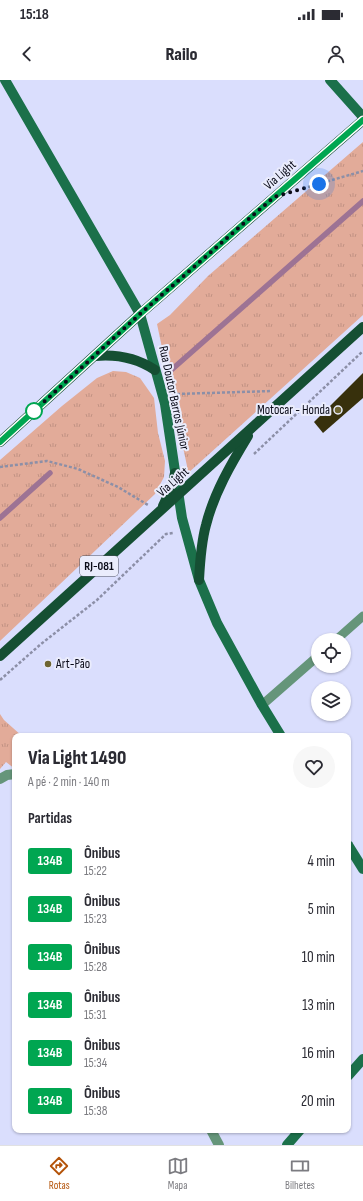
<!DOCTYPE html>
<html lang="pt">
<meta charset="utf-8">
<style>
body{margin:0;font-family:"Sofia Sans Condensed",sans-serif;background:#f7f7f7;color:#2b2b33;height:100vh;display:flex;flex-direction:column;font-size:15px;white-space:nowrap}
*{box-sizing:border-box;margin:0}
p{font-size:13px;color:#7c7c81}
.icon{flex:none;width:22px;height:22px;fill:none;stroke:currentColor;stroke-width:2;stroke-linecap:round;stroke-linejoin:round}
.map{position:relative;flex:1;overflow:hidden}
.panel{position:absolute;left:12px;top:653px;width:339px;height:400px;display:flex;flex-direction:column;background:#fff;border-radius:8px;box-shadow:0 1px 3px #0004}
.panel>*{flex:none}
.badge{padding:0 8px;border-radius:3px;font-size:14px;line-height:26px}
.fabs{position:absolute;left:311px;top:553px;display:grid;gap:8px}
.fabs a{display:grid;place-items:center;width:40px;height:40px;border-radius:50%;background:#fff;box-shadow:0 1px 3px #0004;font-size:20px}
.you{position:absolute;width:20px;height:20px;margin:-10px;border:3px solid #fff;border-radius:50%;background:#1a73e8;box-shadow:0 0 0 6px #1a73e833}
.map>.badge{position:absolute;translate:-50% -50%;box-shadow:0 0 0 2px #fff}
h2{padding:0 16px;font-size:15px;line-height:36px}
.round{display:grid;place-items:center;flex:none;width:42px;height:42px;border-radius:21px;background:#f7f7f7}
.headline{display:flex;align-items:center;justify-content:space-between;height:68px;padding:0 16px}
h1{font-size:19px;font-weight:800;line-height:30px}
ul{padding:0;list-style:none}
li{display:flex;align-items:center;gap:12px;height:48px;padding:0 16px}
li div{flex:1}
li b{display:block;font-size:15px}
li em{font-style:normal}
li .badge{min-width:44px;font-weight:700;text-align:center}
.status{display:flex;justify-content:space-between;align-items:center;height:28px;padding:0 20px;background:#fff;direction:ltr}
.status svg{height:11px;fill:currentColor}
header{display:flex;justify-content:space-between;align-items:center;height:52px;padding:0 16px;background:#fff;font-size:18px;font-weight:800}
.tabs{display:flex;justify-content:space-around;align-items:center;height:56px;border-top:1px solid #e1e1e2;background:#fff;font-size:11px;color:#7c7c81}
.tabs a{display:grid;justify-items:center;gap:2px}
.tabs .current{color:#b45309}
.map>svg:first-child{display:block}
.grass{fill:url(#grass-tufts)}
.lines{fill:none;stroke-linecap:round;stroke-linejoin:round}
.stream{stroke:#9d7394;stroke-width:5.5}
.building{fill:#37300c}
.path{stroke:#8c8fa7;stroke-width:2.5;stroke-dasharray:3 2;stroke-linecap:butt}
.lane{stroke:#65957a;stroke-width:9}
.street{stroke:#65957a;stroke-width:10}
.secondary{stroke:#1b704a;stroke-width:10}
.primary{stroke:#154f33;stroke-width:10}
.line-casing{stroke:#fff;stroke-width:9}
.line{stroke:#00a651;stroke-width:6}
.walk{stroke:#0a0b18;stroke-width:4;stroke-dasharray:0 7.2}
.poi-dot{fill:#6e6531;stroke:#eaecfc;stroke-width:1.5}
.stop-dot{fill:#fff;stroke:#00a651;stroke-width:2}
.labels{text-anchor:middle;dominant-baseline:central;stroke-width:4;stroke-linejoin:round;paint-order:stroke}
.shield{fill:#eaecfc;stroke:#4d4e5c;stroke-width:1}
.shield-label{font-size:12px;font-weight:bold;fill:#0a0b18}
.street-label{font-size:13px;fill:#0a0b18;stroke:#eaecfc}
.poi-label{font-size:13px;fill:#0a0b18;stroke:#eaecfc;text-anchor:end}
</style>
<div class="status"><b>15:18</b><svg viewBox="0 0 49 12"><path d="M0 12V9h3v3zM5 12V6h3v6zM10 12V3h3v9zM15 12V0h3v12zM26 1h20v11H26zM47 4h2v5h-2z"/></svg></div>
<header><svg class="icon" aria-label="back" viewBox="0 0 24 24"><path d="M15 5l-7 7 7 7"/></svg>Railo<svg class="icon" aria-label="person" viewBox="0 0 24 24"><circle cx="12" cy="8" r="4"/><path d="M4 21q1-7 8-7t8 7"/></svg></header>
<div class="map">
<svg width="363" height="1065" viewBox="0 0 363 1065">
<defs>
<pattern id="grass-tufts" width="24" height="20" patternUnits="userSpaceOnUse"><rect width="24" height="20" fill="#e2ab99"/><path d="M3 7l-1-3M5 7V3M7 7l1-3M15 17l-1-3M17 17v-4M19 17l1-3" fill="none" stroke="#c19283"/></pattern>
</defs>
<rect width="100%" height="100%" fill="#dadefd"/>
<!-- grass -->
<g class="grass">
<path d="M363 62V235L187 394V386L157 244 170 235 208 196Z"/>
<path d="M113 291 126 292 140 298 154 318 158 353 165 381 164 397 155 414 0 561V380L62 326 97 298Z"/>
<path d="M0 634 4 640 22 656H15V689L6 682 0 689Z"/>
</g>
<g class="lines">
<!-- stream -->
<g class="stream">
<path d="M169 292 363 121"/>
<path d="M0 438 50 393"/>
</g>
</g>
<!-- building -->
<path class="building" d="M363 293V318L323 353 314 342Z"/>
<g class="lines">
<!-- path -->
<g class="path">
<path d="M308 107 363 91"/>
<path d="M177 314 272 311"/>
<path d="M254 374 363 271"/>
<path d="M0 387 47 381 78 389 118 407 148 425"/>
<path d="M0 600 41 564 97 520 166 454 173 453"/>
</g>
<!-- lane -->
<g class="lane">
<path d="M336 560 363 536"/>
<path d="M262 625 318 576"/>
</g>
<!-- street -->
<g class="street">
<path d="M0 699 7 695 15 694"/>
<path d="M211 1050 219 1065"/>
</g>
<!-- secondary -->
<g class="secondary">
<path d="M5 0 140 234 165 324 182 438 199 500 217 543 262 625 281 656"/>
<path d="M330 0 363 37"/>
<path d="M348 765 363 789"/>
<path d="M348 996 363 979"/>
<path d="M287 1065 300 1050"/>
</g>
<!-- primary -->
<g class="primary">
<path d="M95 276C116 274 137 278 155 290"/>
<path d="M0 362 140 234 363 40"/>
<path d="M163 426 172 407 175 393"/>
<path d="M199 500C200 481 201 463 206 445 214 413 231 384 248 356"/>
<path d="M0 576 363 247"/>
</g>
</g>
<g class="lines">
<!-- line casing -->
<g class="line-casing">
<path id="line" d="M0 362 140 234 363 40"/>
</g>
<!-- line -->
<use href="#line" class="line"/>
<!-- walk -->
<path class="walk" d="M34 331 140 234 274 117 319 104"/>
</g>
<!-- markers -->
<g class="poi-dot">
<circle cx="338" cy="330" r="4"/>
<circle cx="48" cy="584" r="4"/>
</g>
<circle class="stop-dot" cx="34" cy="331" r="8"/>
<g class="labels">
<!-- shield labels -->
<rect class="shield" x="80" y="476" width="38" height="20" rx="3"/>
<g class="shield-label">
<text x="99" y="486">RJ-081</text>
</g>
<!-- street labels -->
<g class="street-label">
<text transform="translate(280 95) rotate(-41)">Via Light</text>
<text transform="translate(174 318) rotate(78)">Rua Doutor Barros Júnior</text>
<text transform="translate(173 402) rotate(-41)">Via Light</text>
</g>
<!-- poi labels -->
<g class="poi-label">
<text x="330" y="330">Motocar - Honda</text>
<text x="56" y="584" text-anchor="start">Art-Pão</text>
</g>
</g>
</svg>
<div class="fabs">
<a><svg class="icon" aria-label="locate" viewBox="0 0 24 24"><circle cx="12" cy="12" r="6"/><path d="M12 2v4M12 18v4M2 12h4M18 12h4"/></svg></a>
<a><svg class="icon" aria-label="layers" viewBox="0 0 24 24"><path d="M12 4l9 5-9 5-9-5zM3 14l9 5 9-5"/></svg></a>
</div>
<div class="you" style="left:319px;top:104px"></div>
<section class="panel">
<div class="headline"><div><h1>Via Light 1490</h1><p>A pé · 2 min · 140 m</p></div><a class="round"><svg class="icon" aria-label="heart" viewBox="0 0 24 24"><path d="M12 20l-8-8c-3-5 5-10 8-4 3-6 11-1 8 4z"/></svg></a></div>
<h2>Partidas</h2>
<ul>
<li><span class="badge" style="background:#00a651;color:#fff">134B</span><div><b>Ônibus</b><p>15:22</p></div><em>4 min</em></li>
<li><span class="badge" style="background:#00a651;color:#fff">134B</span><div><b>Ônibus</b><p>15:23</p></div><em>5 min</em></li>
<li><span class="badge" style="background:#00a651;color:#fff">134B</span><div><b>Ônibus</b><p>15:28</p></div><em>10 min</em></li>
<li><span class="badge" style="background:#00a651;color:#fff">134B</span><div><b>Ônibus</b><p>15:31</p></div><em>13 min</em></li>
<li><span class="badge" style="background:#00a651;color:#fff">134B</span><div><b>Ônibus</b><p>15:34</p></div><em>16 min</em></li>
<li><span class="badge" style="background:#00a651;color:#fff">134B</span><div><b>Ônibus</b><p>15:38</p></div><em>20 min</em></li>
</ul>
</section>
</div>
<nav class="tabs">
<a class="current"><svg class="icon" aria-label="directions" viewBox="0 0 24 24"><path d="M12 3l9 9-9 9-9-9zM9 14v-3h6M13 9l2 2-2 2"/></svg>Rotas</a>
<a><svg class="icon" aria-label="map" viewBox="0 0 24 24"><path d="M3 6l6-2 6 2 6-2v14l-6 2-6-2-6 2zM9 4v14M15 6v14"/></svg>Mapa</a>
<a><svg class="icon" aria-label="tickets" viewBox="0 0 24 24"><path d="M3 7h18v10H3zM15 7v10"/></svg>Bilhetes</a>
</nav>
